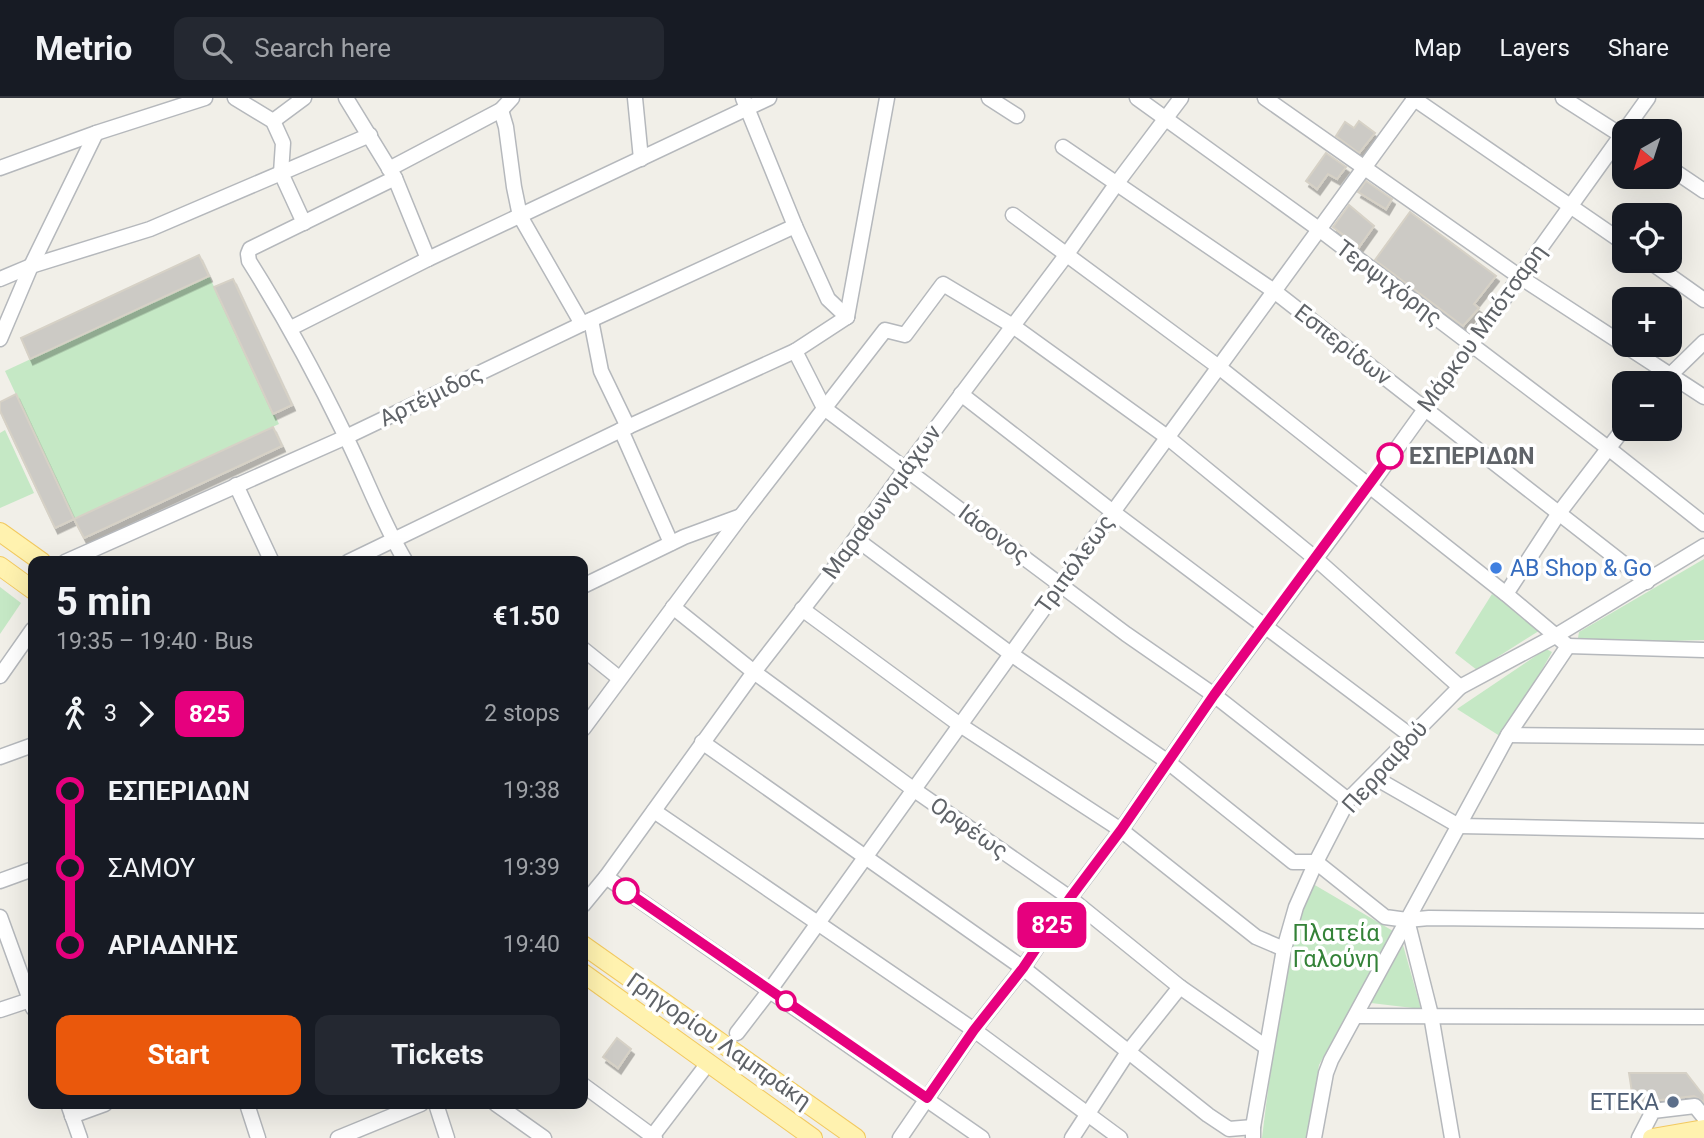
<!DOCTYPE html>
<meta charset="utf-8">
<style>
body{margin:0;font-family:Roboto,sans-serif;background:#242831;color:#f1f3f6;height:100vh;display:flex;flex-direction:column;font-size:26px;white-space:nowrap}
*{box-sizing:border-box;margin:0}
p{font-size:23px;color:#9ea1a6}
.icon{flex:none;width:38px;height:38px;fill:none;stroke:currentColor;stroke-width:2;stroke-linecap:round;stroke-linejoin:round}
.map{position:relative;flex:1;overflow:hidden}
.details{position:absolute;left:28px;top:458px;width:560px;height:553px;display:flex;flex-direction:column;background:#171b24;border-radius:14px;box-shadow:0 7px 28px #0002}
.details>*{flex:none}
.badge{padding:0 14px;border-radius:10px;font-size:24px;line-height:46px}
.needle{width:46px;rotate:219deg}
.controls{position:absolute;left:1612px;top:21px;display:grid;gap:14px}
.controls a{display:grid;place-items:center;width:70px;height:70px;border-radius:14px;background:#171b24;box-shadow:0 7px 28px #0002;font-size:35px}
.map>.badge{position:absolute;translate:-50% -50%;box-shadow:0 0 0 4px #fff}
.legs{display:flex;align-items:center;gap:10px;height:77px;padding:0 28px;font-size:23px}
.legs p{margin-inline-start:auto}
.headline{display:flex;align-items:center;justify-content:space-between;height:119px;padding:0 28px}
h1{font-size:38px;font-weight:700;line-height:52px}
.primary-button{display:flex;gap:14px;margin-top:auto;padding:14px 28px}
.primary-button a{flex:1;height:80px;border-radius:14px;background:#ea580c;color:#fff;font-size:28px;font-weight:700;line-height:80px;text-align:center}
.primary-button a+a{background:#242831;color:#f1f3f6}
ul{padding:0 28px;list-style:none}
li{display:flex;align-items:center;gap:24px;height:77px;font-size:26px}
li i{display:grid;place-items:center;width:10px;height:100%;margin:0 9px;background:currentColor}
li i::after{content:'';width:18px;height:18px;margin:-9px;border:5px solid;border-radius:50%;background:#171b24}
li p{margin-inline-start:auto}
li:first-child i{background:linear-gradient(#0000 50%,currentColor 0)}
li:last-child i{background:linear-gradient(currentColor 50%,#0000 0)}
header{display:flex;align-items:center;gap:42px;box-sizing:border-box;height:98px;padding:0 35px;background:#171b24;border-bottom:2px solid #363941}
header strong{font-size:33px}
nav{display:flex;gap:38px;margin-inline-start:auto;font-size:24px}
.search{width:490px;height:63px;background:#242831;display:flex;align-items:center;gap:18px;box-sizing:border-box;padding:0 24px;border-radius:14px;color:#9ea1a6;font-size:26px}
.map>svg:first-child{display:block}
.green{fill:#c5e8c5}
.building{fill:#cccac5;stroke:#d6d1c6;stroke-width:2;filter:url(#shadow)}
.lines{fill:none;stroke-linecap:round;stroke-linejoin:round}
.minor-casing{stroke:#b5b8bc;stroke-width:17}
.major-casing{stroke:#f2c960;stroke-width:20}
.minor{stroke:#fff;stroke-width:14}
.major{stroke:#fff2af;stroke-width:18}
.line-1-casing{stroke:#fff;stroke-width:16}
.line-1{stroke:#e6007e;stroke-width:10}
.stop-1-dot{fill:#fff;stroke:#e6007e;stroke-width:3.5}
.shop-dot{fill:#3f7fe0;stroke:#fff;stroke-width:2.5}
.service-dot{fill:#5c6f8a;stroke:#fff;stroke-width:2.5}
.labels{text-anchor:middle;dominant-baseline:central;stroke-width:7;stroke-linejoin:round;paint-order:stroke}
.street-label{font-size:23px;fill:#5f6368;stroke:#fff}
.stop-label{font-size:23px;font-weight:bold;fill:#5f6368;stroke:#fff;text-anchor:start}
.shop-label{font-size:23px;fill:#366cbe;stroke:#fff;text-anchor:start}
.park-label{font-size:23px;fill:#348238;stroke:#fff}
.service-label{font-size:23px;fill:#4e5e75;stroke:#fff;text-anchor:end}
</style>
<header>
<strong>Metrio</strong>
<div class="search"><svg class="icon" aria-label="search" viewBox="0 0 24 24"><circle cx="10" cy="10" r="6"/><path d="M15 15l6 6"/></svg>Search here</div>
<nav><a>Map</a><a>Layers</a><a>Share</a></nav>
</header>
<div class="map">
<svg width="1704" height="1040" viewBox="0 0 1704 1040">
<defs>
<filter id="shadow"><feDropShadow dx="3" dy="5.5" stdDeviation="0" flood-color="#0004"/></filter>
</defs>
<rect width="100%" height="100%" fill="#f1efe8"/>
<!-- green -->
<g class="green">
<path d="M209 178 279 326 74 421 5 273Z"/>
<path d="M5 332 34 395 0 410V335Z"/>
<path d="M1704 461V542L1577 546 1579 534Z"/>
<path d="M0 489 21 505 0 536Z"/>
<path d="M1492 496 1542 531 1477 572 1455 555Z"/>
<path d="M1546 551 1552 554 1503 640 1457 611Z"/>
<path d="M1308 783 1393 833 1319 967 1308 1040H1262C1272 954 1286 867 1308 783Z"/>
<path d="M1403 847 1421 911 1371 905Z"/>
</g>
<!-- building -->
<g class="building">
<path d="M1359 23 1375 35 1359 55 1336 38 1345 24 1354 30Z"/>
<path d="M1326 55 1346 69 1337 81 1328 76 1317 91 1306 83Z"/>
<path d="M1366 83 1392 101 1386 111 1358 94Z"/>
<path d="M1349 107 1374 128 1359 149 1333 129Z"/>
<path d="M1410 114 1496 178 1474 206 1479 210 1463 228 1375 162Z"/>
<path d="M199 157 209 178 30 261 21 240Z"/>
<path d="M233 181 292 307 273 316 214 189Z"/>
<path d="M16 296 74 421 55 430 0 313V304Z"/>
<path d="M273 329 282 348 84 440 74 421Z"/>
<path d="M617 940 631 951 618 970 603 959Z"/>
<path d="M1629 975H1686L1704 998V1004L1694 998 1652 1003 1645 1008 1633 1001Z"/>
</g>
<g class="lines">
<!-- minor casing -->
<g class="minor-casing">
<g id="minor">
<path d="M235 0 273 23 283 45 281 75 304 125"/>
<path d="M346 0 395 80 428 161"/>
<path d="M635 0 641 61"/>
<path d="M743 0 795 128 828 201 847 219"/>
<path d="M989 0 1017 18"/>
<path d="M1137 0 1320 132 1608 350 1704 426"/>
<path d="M1265 0 1520 179 1704 299"/>
<path d="M1413 0 1624 145"/>
<path d="M1563 0 1624 39"/>
<path d="M501 12 506 29 514 89 520 118 582 226"/>
<path d="M273 23 304 0"/>
<path d="M1063 49 1274 193 1647 484"/>
<path d="M0 70 96 35 205 0"/>
<path d="M1670 70 1704 93"/>
<path d="M389 71 501 12 512 0"/>
<path d="M395 80 250 151 248 156 249 163C285 220 316 277 345 337 366 379 382 424 406 464"/>
<path d="M1013 117 1220 270 1506 496 1568 548 1508 637 1331 962 1326 975 1314 1040"/>
<path d="M1649 163 1704 202"/>
<path d="M0 181 31 168 150 131 370 37"/>
<path d="M847 219 887 0"/>
<path d="M591 222 601 273 628 329"/>
<path d="M291 230 428 161 769 0"/>
<path d="M0 241 31 168 96 35"/>
<path d="M795 253 824 310 1126 536 1214 597 1348 702"/>
<path d="M1662 285 1704 244"/>
<path d="M961 296 1113 414 1411 638"/>
<path d="M621 332 671 445"/>
<path d="M236 387 272 464"/>
<path d="M856 441 1011 556 1168 664 1293 764H1316L1385 819 1407 822 1429 820 1704 823"/>
<path d="M65 464 346 339 582 226 795 128"/>
<path d="M348 464 621 332 795 253 847 219"/>
<path d="M583 488 684 439 741 418"/>
<path d="M1506 496 1559 415 1624 330"/>
<path d="M673 509 754 574 913 691 1070 800 1180 889 1266 949"/>
<path d="M802 511 960 627 1121 732 1256 839 1284 851"/>
<path d="M1568 548 1704 552"/>
<path d="M583 551 619 580"/>
<path d="M0 578 33 531"/>
<path d="M583 631 741 418 885 232 905 237 943 186 1013 228 1167 339 1316 461 1460 589"/>
<path d="M1508 637 1704 639"/>
<path d="M702 644 1023 870 1208 1017 1229 1031 1253 1029"/>
<path d="M0 659 33 647"/>
<path d="M1372 678 1459 728 1704 733"/>
<path d="M654 713 974 932 1120 1040"/>
<path d="M606 779 982 1040"/>
<path d="M0 783 33 771"/>
<path d="M583 807 606 779 754 574 827 480 906 370 1067 156 1117 85 1181 0"/>
<path d="M0 819 33 910"/>
<path d="M1407 822 1431 917 1452 1040"/>
<path d="M0 912 33 901"/>
<path d="M1357 918 1704 919"/>
<path d="M737 935 770 892 1113 414 1415 0"/>
<path d="M583 987 655 1040"/>
<path d="M68 1006 80 1040"/>
<path d="M247 1006 258 1040"/>
<path d="M436 1006 447 1040"/>
<path d="M496 1006 544 1040"/>
<path d="M72 1018 105 1006"/>
<path d="M338 1040 421 1006"/>
<path d="M651 1040 709 964"/>
<path d="M900 1040 974 932 1023 870 1070 800 1121 732 1214 597 1370 388 1648 0"/>
<path d="M1072 1040 1128 954 1180 889"/>
<path d="M1253 1040V1029L1284 851 1296 809 1316 764 1348 702 1460 589 1557 537 1704 448"/>
<path d="M1639 1040 1653 1013 1695 1008 1704 1019"/>
</g>
</g>
<!-- major casing -->
<g class="major-casing">
<g id="major">
<path d="M0 434 42 464"/>
<path d="M0 468 33 492"/>
<path d="M583 847 856 1040"/>
<path d="M583 875 813 1040"/>
<path d="M1652 1040 1704 1031"/>
</g>
</g>
<!-- minor -->
<use href="#minor" class="minor"/>
<!-- major -->
<use href="#major" class="major"/>
</g>
<g class="lines">
<!-- line-1 casing -->
<g class="line-1-casing">
<path id="line-1" d="M626 793 927 1000 974 932 1023 870 1070 800 1121 732 1214 597 1390 358"/>
</g>
<!-- line-1 -->
<use href="#line-1" class="line-1"/>
</g>
<!-- markers -->
<g class="stop-1-dot">
<circle cx="1390" cy="358" r="12"/>
<circle cx="626" cy="793" r="12"/>
<circle cx="786" cy="903" r="9"/>
</g>
<circle class="shop-dot" cx="1496" cy="470" r="7"/>
<circle class="service-dot" cx="1673" cy="1004" r="7"/>
<g class="labels">
<!-- street labels -->
<g class="street-label">
<text transform="translate(1389 185) rotate(37)">Τερψιχόρης</text>
<text transform="translate(1482 230) rotate(-54)">Μάρκου Μπότσαρη</text>
<text transform="translate(1343 247) rotate(38)">Εσπερίδων</text>
<text transform="translate(431 298) rotate(-26)">Αρτέμιδος</text>
<text transform="translate(882 404) rotate(-54)">Μαραθωνομάχων</text>
<text transform="translate(994 436) rotate(37)">Ιάσονος</text>
<text transform="translate(1075 466) rotate(-54)">Τριπόλεως</text>
<text transform="translate(1385 669) rotate(-48)">Περραιβού</text>
<text transform="translate(969 730) rotate(35)">Ορφέως</text>
<text transform="translate(719 943) rotate(35)">Γρηγορίου Λαμπράκη</text>
</g>
<!-- stop labels -->
<g class="stop-label">
<text x="1409" y="358">ΕΣΠΕΡΙΔΩΝ</text>
</g>
<!-- shop labels -->
<g class="shop-label">
<text x="1510" y="470">AB Shop &amp; Go</text>
</g>
<!-- park labels -->
<g class="park-label">
<text x="1336" y="835">Πλατεία<tspan x="1336" dy="26">Γαλούνη</tspan></text>
</g>
<!-- service labels -->
<g class="service-label">
<text x="1659" y="1004">ΕΤΕΚΑ</text>
</g>
</g>
</svg>
<div class="controls">
<a><svg class="needle" viewBox="-14 -14 28 28"><path d="M0-13l5 13h-10z" fill="#e53935"/><path d="M0 13l5-13h-10z" fill="#9ea1a6"/></svg></a>
<a><svg class="icon" aria-label="locate" viewBox="0 0 24 24"><circle cx="12" cy="12" r="6"/><path d="M12 2v4M12 18v4M2 12h4M18 12h4"/></svg></a>
<a>+</a>
<a>−</a>
</div>
<b class="badge" style="left:1052px;top:827px;background:#e6007e;color:#fff">825</b>
<section class="details">
<div class="headline"><div><h1>5 min</h1><p>19:35 – 19:40 · Bus</p></div><b>€1.50</b></div>
<div class="legs"><svg class="icon" aria-label="walk" viewBox="0 0 24 24"><circle cx="13" cy="4" r="2"/><path d="M13 8l-2 6 4 7M11 14l-3 7M7 12l3-4h3l4 4"/></svg>3<svg class="icon" aria-label="forward" viewBox="0 0 24 24"><path d="M9 5l7 7-7 7"/></svg><b class="badge" style="background:#e6007e;color:#fff">825</b><p>2 stops</p></div>
<ul>
<li><i style="color:#e6007e"></i><b>ΕΣΠΕΡΙΔΩΝ</b><p>19:38</p></li>
<li><i style="color:#e6007e"></i><span>ΣΑΜΟΥ</span><p>19:39</p></li>
<li><i style="color:#e6007e"></i><b>ΑΡΙΑΔΝΗΣ</b><p>19:40</p></li>
</ul>
<div class="primary-button"><a>Start</a><a>Tickets</a></div>
</section>
</div>
